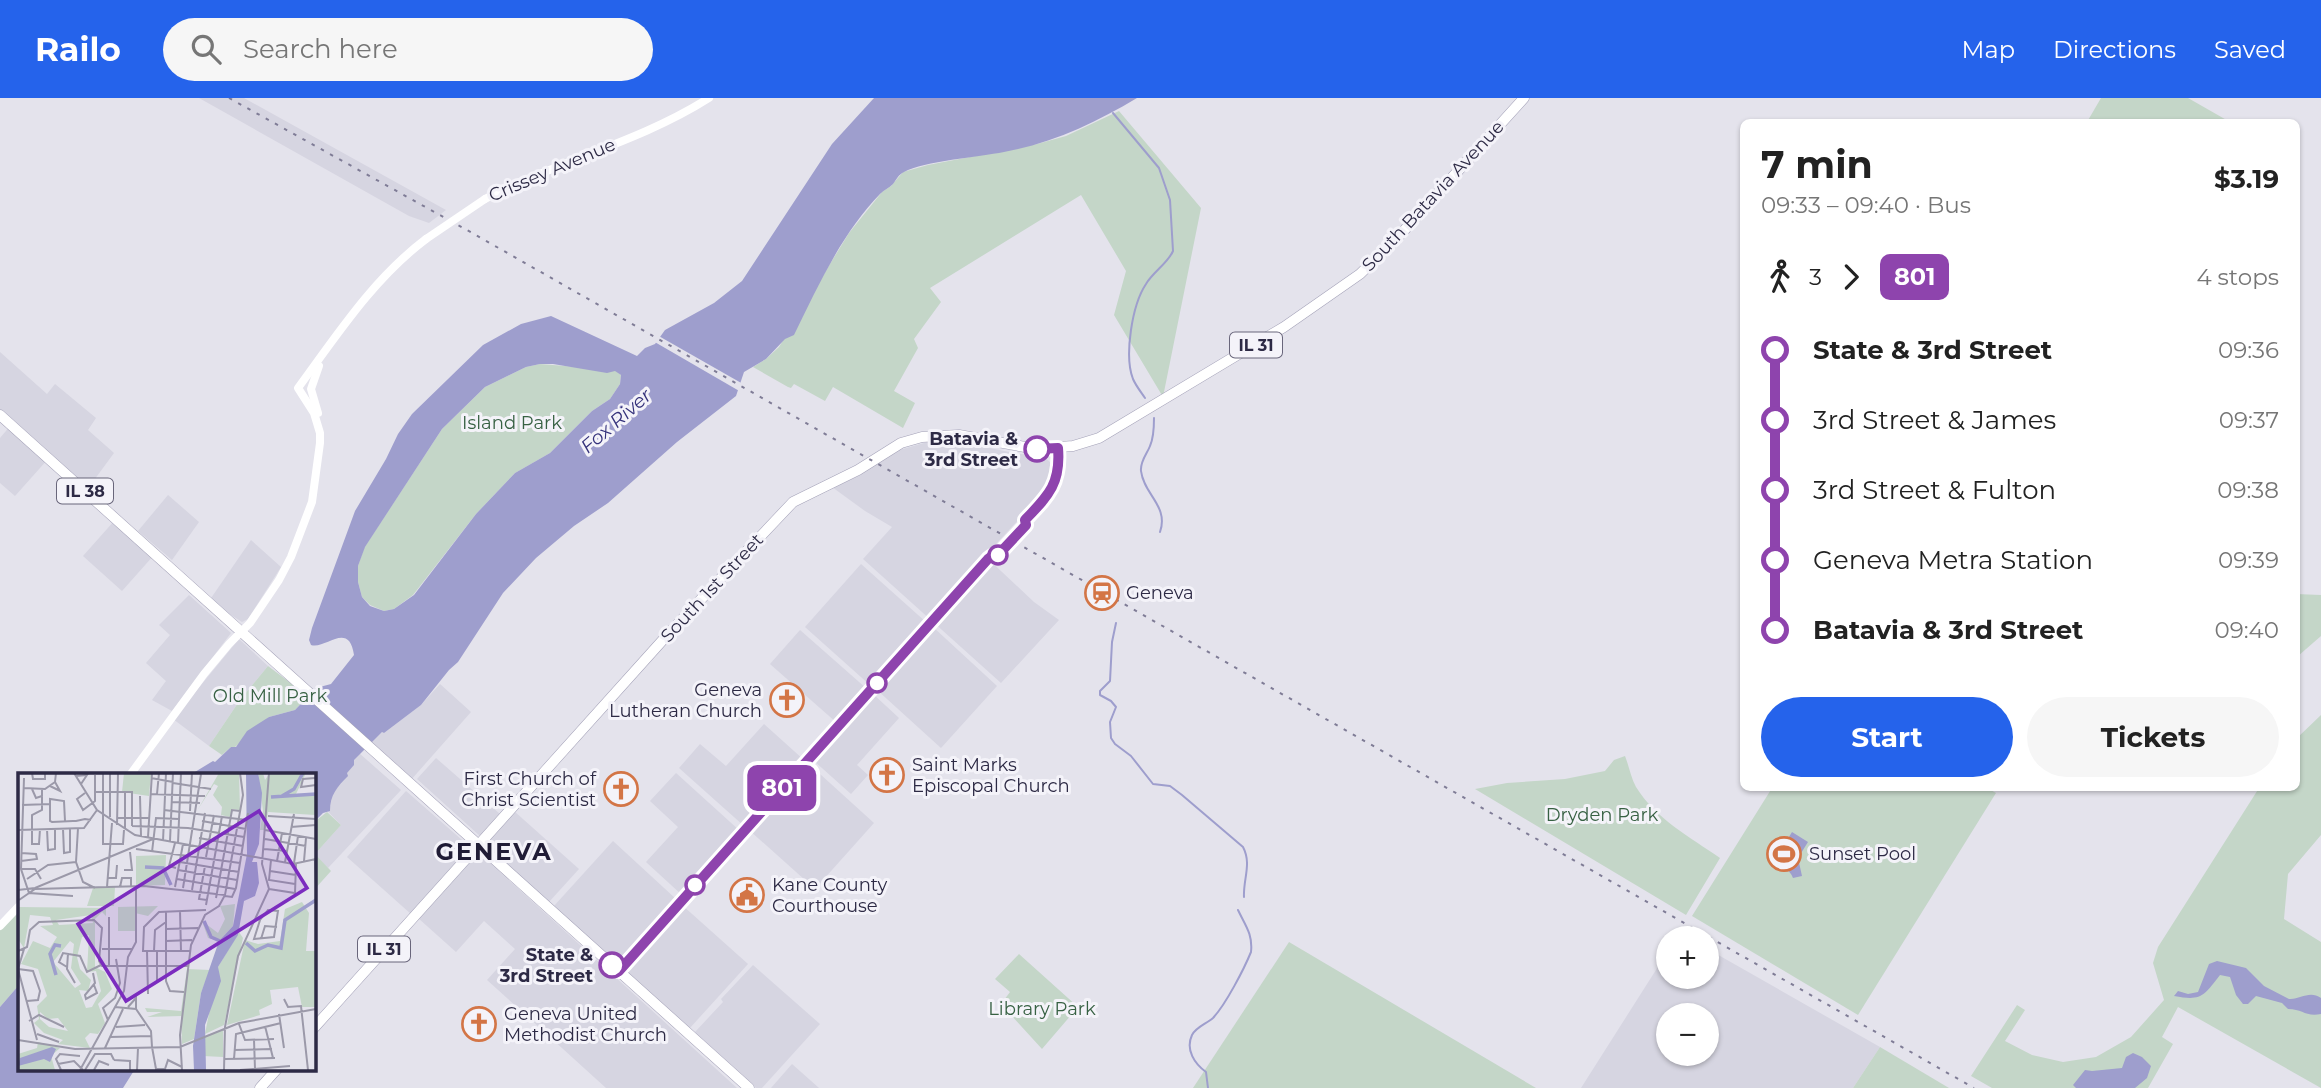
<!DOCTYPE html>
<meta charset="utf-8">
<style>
body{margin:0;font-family:Montserrat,sans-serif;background:#f6f6f6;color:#222;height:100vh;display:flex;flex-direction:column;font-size:26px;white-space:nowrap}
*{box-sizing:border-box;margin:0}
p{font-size:23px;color:#767676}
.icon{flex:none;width:38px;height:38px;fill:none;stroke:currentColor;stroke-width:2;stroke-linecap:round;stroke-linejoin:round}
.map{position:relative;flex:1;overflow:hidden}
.side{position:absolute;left:1740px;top:21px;width:560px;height:672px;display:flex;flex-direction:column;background:#fff;border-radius:10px;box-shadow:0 2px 5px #0004}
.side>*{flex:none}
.badge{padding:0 14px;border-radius:10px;font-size:24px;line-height:46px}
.fabs{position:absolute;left:1656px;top:828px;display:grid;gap:14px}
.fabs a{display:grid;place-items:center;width:63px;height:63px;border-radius:50%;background:#fff;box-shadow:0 2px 5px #0004;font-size:35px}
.map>.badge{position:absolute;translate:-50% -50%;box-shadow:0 0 0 4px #fff}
.legs{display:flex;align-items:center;gap:10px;height:77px;padding:0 21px;font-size:23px}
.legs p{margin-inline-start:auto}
.summary{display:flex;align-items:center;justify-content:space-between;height:119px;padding:0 21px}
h1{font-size:38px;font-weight:700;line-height:52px}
.button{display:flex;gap:14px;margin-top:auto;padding:14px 21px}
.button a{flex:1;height:80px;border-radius:42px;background:#2563eb;color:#fff;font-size:28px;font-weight:700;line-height:80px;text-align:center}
.button a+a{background:#f6f6f6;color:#222}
ul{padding:0 21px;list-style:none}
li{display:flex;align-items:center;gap:24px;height:70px;font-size:26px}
li i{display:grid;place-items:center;width:10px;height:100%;margin:0 9px;background:currentColor}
li i::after{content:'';width:18px;height:18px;margin:-9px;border:5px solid;border-radius:50%;background:#fff}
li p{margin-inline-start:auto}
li:first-child i{background:linear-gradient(#0000 50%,currentColor 0)}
li:last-child i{background:linear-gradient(currentColor 50%,#0000 0)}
header{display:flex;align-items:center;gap:42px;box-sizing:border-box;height:98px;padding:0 35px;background:#2563eb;color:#fff}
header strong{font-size:33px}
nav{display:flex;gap:38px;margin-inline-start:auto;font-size:24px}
.search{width:490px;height:63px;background:#f6f6f6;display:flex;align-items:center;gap:18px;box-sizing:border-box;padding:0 24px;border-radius:38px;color:#767676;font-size:26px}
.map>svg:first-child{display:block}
.built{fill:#d6d5e1;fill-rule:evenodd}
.green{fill:#c4d6c8}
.water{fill:#9e9ecd;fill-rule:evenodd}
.pier{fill:#e4e3ec}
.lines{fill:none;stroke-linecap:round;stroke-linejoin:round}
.stream{stroke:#9e9ecd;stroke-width:2}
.primary-casing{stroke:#a4a2b8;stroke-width:11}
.secondary{stroke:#fff;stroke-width:8}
.primary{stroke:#fff;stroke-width:10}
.rail{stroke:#7f7c96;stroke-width:2;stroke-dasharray:3.5 7;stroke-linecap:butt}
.secondary-bridge{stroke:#fff;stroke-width:8}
.line-1-casing{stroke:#fff;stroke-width:16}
.line-1{stroke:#8e44ad;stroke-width:10}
.stop-1-dot{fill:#fff;stroke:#8e44ad;stroke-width:3.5}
.labels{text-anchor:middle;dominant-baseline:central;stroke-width:6;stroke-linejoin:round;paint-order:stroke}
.shield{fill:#f4f3f9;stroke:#69667b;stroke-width:2}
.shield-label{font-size:16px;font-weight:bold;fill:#2d2a45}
.street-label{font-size:18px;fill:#2d2a45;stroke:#f4f3f9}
.park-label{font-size:18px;fill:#376143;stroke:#f4f3f9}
.stop-label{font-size:18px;font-weight:bold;fill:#2d2a45;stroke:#f4f3f9;text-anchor:end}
.poi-label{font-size:18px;fill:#2d2a45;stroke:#f4f3f9;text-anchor:start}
.water-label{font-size:19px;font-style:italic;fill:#35327b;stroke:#f4f3f9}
.district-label{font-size:24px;font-weight:bold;letter-spacing:2px;fill:#201c36;stroke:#f4f3f9}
.inset-river{fill:none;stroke:#9e9ecd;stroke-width:3.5}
.inset-road{fill:none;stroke:#9b99a9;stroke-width:2}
.view{fill:#7b2cbf;fill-opacity:0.15;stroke:#7b2cbf;stroke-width:3.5}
.inset-edge{fill:none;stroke:#2d2a45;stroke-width:3.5}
</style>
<header>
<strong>Railo</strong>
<div class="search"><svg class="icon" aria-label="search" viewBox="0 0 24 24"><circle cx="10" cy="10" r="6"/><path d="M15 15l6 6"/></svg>Search here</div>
<nav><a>Map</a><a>Directions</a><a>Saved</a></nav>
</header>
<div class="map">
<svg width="2321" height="990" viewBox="0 0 2321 990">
<rect width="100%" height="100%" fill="#e4e3ec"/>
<!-- built -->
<g class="built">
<path d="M199 0H244L446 112 429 125 409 118Z"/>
<path d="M0 254 47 296 55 286 96 320 88 332 114 355 86 393 0 315Z"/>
<path d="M11 327 48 361 15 398 0 385V340Z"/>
<path d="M931 343 960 344 1019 356 1042 357 1050 364V382L1045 393 985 458 1034 504 1059 522 1001 585 863 461 892 429 865 413 832 389 858 378 896 353Z"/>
<path d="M168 397 199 424 172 462 138 433Z"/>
<path d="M115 422 154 457 122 493 83 458Z"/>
<path d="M251 442 281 469 248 521 242 524 209 503Z"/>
<path d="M861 466 927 525 871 588 805 529Z"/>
<path d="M189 497 231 535 172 613 152 602 166 583 146 565 170 537 159 527Z"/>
<path d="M933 529 997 588 941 650 876 591Z"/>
<path d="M800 532 867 591 837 625 770 566Z"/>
<path d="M239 541 268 568 240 602 209 648 173 621Z"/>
<path d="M440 586 471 614 410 683 369 646 382 634 384 635 421 607Z"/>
<path d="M872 595 899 620 857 667 868 677 851 696 813 662Z"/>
<path d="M764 626 804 662 744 728 679 670 700 646 726 668Z"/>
<path d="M359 655 401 692 328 770 315 756 341 727 316 701Z"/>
<path d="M436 660 500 716 480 738 417 681Z"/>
<path d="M809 666 874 725 815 791 749 732Z"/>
<path d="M676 675 740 733 682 797 646 764 678 729 650 703Z"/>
<path d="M406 693 470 749 411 816 347 759Z"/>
<path d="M514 713 579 771 549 804 485 746Z"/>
<path d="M613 743 676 801 617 866 554 808Z"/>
<path d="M478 754 737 990H606L487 882 515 851 484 823 456 854 418 820Z"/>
<path d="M682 807 748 866 689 931 624 872Z"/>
<path d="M1706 850 1880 949 1853 990H1581L1668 853V878H1706ZM1668 917H1706V956H1668Z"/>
<path d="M753 867 820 926 762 990H756L695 934 723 904 721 901Z"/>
<path d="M792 966 819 990H771Z"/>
</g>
<!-- green -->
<g class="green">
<path d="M2101 0H2188L2230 24H2087Z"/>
<path d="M1119 13 1201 110 1163 299 1114 217 1126 173 1081 97 930 190 941 204 914 241 918 250 894 293 915 305 903 330 833 289 825 303 794 286 791 290 788 289 753 269 766 261 779 249 849 135 882 94 891 88 903 74 928 67 1037 46 1066 38Z"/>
<path d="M540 266 615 272 621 277 620 286 610 301 592 313 550 355 515 375 476 416 413 497 394 511 384 513 370 507 362 499 358 484V468L364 450 442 331 485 289 526 269Z"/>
<path d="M2296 496 2321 497V538L2298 558 2296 555Z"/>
<path d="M268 568 308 598 295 612 269 619 235 649H231L222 657 209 648 240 602Z"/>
<path d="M2321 617V737L2288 776 2284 821 2321 844V990L2178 909 2162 939 2173 946 2148 990H1992L1971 978 2017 907 2025 912 2005 943 2032 957 2063 964 2096 959 2131 939 2164 902 2153 865 2158 849 2259 690H2296V641Z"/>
<path d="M1625 658C1629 668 1631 680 1636 689 1656 721 1690 739 1720 760L1686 817 1475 691 1507 685 1565 681 1605 673 1614 662Z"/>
<path d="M1772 690H1987L1996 695 1858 917 1692 818Z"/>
<path d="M327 714 341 727 315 756 331 773 313 793V725Z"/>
<path d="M19 811V887L0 909V831Z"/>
<path d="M1289 844 1536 990H1193Z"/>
<path d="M1019 856 1078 909 1042 951 1001 906 1010 894 995 881Z"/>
<path d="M1880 949 1949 990H1853Z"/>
</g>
<!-- water -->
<g class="water">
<path d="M874 0H1137C1095 25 1053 45 1004 54 979 59 924 63 904 74 899 76 896 82 893 86 889 90 884 92 880 96 842 135 818 188 794 237L785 241 766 261 744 274 736 298 677 344 608 405 574 428 536 460 503 495 458 564 449 572 421 607 384 635 382 634 354 662V667L347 675 348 678C337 689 330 697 330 713L323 715 313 725V677H190L213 663 215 664 231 649H236L247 633 269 619 295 612 316 590 331 586 354 557C349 522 325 552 311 547L309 542 312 530 355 413 386 361 398 336 412 316 483 247 521 226 551 218 637 258 645 250 655 246 665 232 714 205 742 183 832 46ZM540 266H553L607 275 615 273 621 277 620 286 610 301 592 313 550 355 515 375 476 416 414 497 394 511 384 513 370 508 362 499 358 484V468L365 449 442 331 485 289 526 269Z"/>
<path d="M1792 734 1808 744 1798 760 1802 778 1793 780C1787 765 1771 767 1767 751L1784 747Z"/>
<path d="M2217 863 2246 870 2264 888 2289 901C2300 902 2309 892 2321 900V916C2305 919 2303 911 2288 911L2282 905 2256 898 2248 906H2243L2236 897 2230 879 2220 877C2203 899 2201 903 2174 898L2178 893 2188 896 2198 894 2209 866Z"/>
<path d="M19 887V971H135L123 990H0V909Z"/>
<path d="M2133 955 2142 959 2151 968 2147 980 2135 990H2076L2073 987 2085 972 2092 973 2122 970 2126 959Z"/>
</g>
<!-- pier -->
<path class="pier" d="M657 237 743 286 741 294 653 243Z"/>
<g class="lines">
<!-- stream -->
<g class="stream">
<path d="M1113 15 1159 70 1170 102 1173 153C1168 165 1153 174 1146 186 1132 207 1124 258 1133 281 1136 288 1141 294 1145 300"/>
<path d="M1154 320C1154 329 1154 339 1150 348 1147 356 1140 363 1141 373 1144 397 1169 408 1160 434"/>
<path d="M1116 525 1112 544 1110 583 1100 593V597L1111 603 1116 609 1110 624 1111 640 1115 646 1131 658 1153 686 1170 688 1182 697 1243 749C1252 766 1243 781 1244 799"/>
<path d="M1208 990 1206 974C1195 966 1185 952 1192 937 1196 929 1206 926 1213 920 1226 906 1244 871 1251 854 1253 836 1245 827 1238 812"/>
</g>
<!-- primary casing -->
<g class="primary-casing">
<g id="primary">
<path d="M0 317 749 990"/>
<path d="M313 931 670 534 793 404 858 372 901 345 922 339 959 337 1036 351 1073 348 1099 340 1284 229 1360 176 1400 137 1524 0"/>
<path d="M260 990 277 971"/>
</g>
</g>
<!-- secondary -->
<g class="secondary">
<path d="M485 101C557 63 640 44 709 0"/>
<path d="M318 315 311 291 319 268"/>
<path d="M130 677 204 576 229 546 250 525 279 482 291 459 312 404 320 345V335L314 315 298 290C337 237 373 181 426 141"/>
<path d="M0 828 19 808"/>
</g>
<!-- primary -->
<use href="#primary" class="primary"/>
<!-- rail -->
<path class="rail" d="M229 0 474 136 1974 990"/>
<!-- secondary-bridge -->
<path class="secondary-bridge" d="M426 141 485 101"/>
</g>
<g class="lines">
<!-- line-1 casing -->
<g class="line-1-casing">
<path id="line-1" d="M612 867 619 873 988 461 992 458 998 457 1026 427 1025 422C1048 398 1061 386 1058 350L1037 351"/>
</g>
<!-- line-1 -->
<use href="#line-1" class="line-1"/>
</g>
<!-- icons -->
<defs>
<g id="station-ring" transform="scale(1.75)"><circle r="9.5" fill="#f4f3f9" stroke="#d37546" stroke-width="1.5"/><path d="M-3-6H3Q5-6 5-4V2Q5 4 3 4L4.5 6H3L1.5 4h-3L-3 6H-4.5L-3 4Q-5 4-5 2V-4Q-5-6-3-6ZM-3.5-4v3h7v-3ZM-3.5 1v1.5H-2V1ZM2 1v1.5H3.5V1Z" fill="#d37546"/></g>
<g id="church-ring" transform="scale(1.75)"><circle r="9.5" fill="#f4f3f9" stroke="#d37546" stroke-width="1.5"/><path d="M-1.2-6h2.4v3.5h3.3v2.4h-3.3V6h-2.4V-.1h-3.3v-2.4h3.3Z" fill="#d37546"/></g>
<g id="stadium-ring" transform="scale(1.75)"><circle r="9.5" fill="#f4f3f9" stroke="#d37546" stroke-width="1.5"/><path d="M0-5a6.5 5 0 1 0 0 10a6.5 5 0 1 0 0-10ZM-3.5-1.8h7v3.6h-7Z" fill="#d37546"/></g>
<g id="civic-ring" transform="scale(1.75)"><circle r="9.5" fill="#f4f3f9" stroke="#d37546" stroke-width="1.5"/><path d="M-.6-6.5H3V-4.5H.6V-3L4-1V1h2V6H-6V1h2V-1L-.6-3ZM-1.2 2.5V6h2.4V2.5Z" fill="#d37546"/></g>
</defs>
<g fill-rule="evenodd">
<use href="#station-ring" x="1102" y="495"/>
<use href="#church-ring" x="787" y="602"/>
<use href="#church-ring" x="887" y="677"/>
<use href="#church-ring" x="621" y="691"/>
<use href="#stadium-ring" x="1784" y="756"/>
<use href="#civic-ring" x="747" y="797"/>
<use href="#church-ring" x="479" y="926"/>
</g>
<!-- markers -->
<g class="stop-1-dot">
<circle cx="1037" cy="351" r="12"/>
<circle cx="998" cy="457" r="9"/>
<circle cx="877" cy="585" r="9"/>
<circle cx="695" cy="787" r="9"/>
<circle cx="612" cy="867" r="12"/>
</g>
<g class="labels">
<!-- shield labels -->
<g class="shield">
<rect x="1230" y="234.5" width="52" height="25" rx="5"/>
<rect x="57" y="380.5" width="56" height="25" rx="5"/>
<rect x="358" y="838.5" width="52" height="25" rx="5"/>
</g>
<g class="shield-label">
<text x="1256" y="247">IL 31</text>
<text x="85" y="393">IL 38</text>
<text x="384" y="851">IL 31</text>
</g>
<!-- street labels -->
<g class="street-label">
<text transform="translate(552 72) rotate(-23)">Crissey Avenue</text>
<text transform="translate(1433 98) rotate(-47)">South Batavia Avenue</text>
<text transform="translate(712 490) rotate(-47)">South 1st Street</text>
</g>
<!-- park labels -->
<g class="park-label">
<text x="512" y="325">Island Park</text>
<text x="270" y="598">Old Mill Park</text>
<text x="1602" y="717">Dryden Park</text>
<text x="1042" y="911">Library Park</text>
</g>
<!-- stop labels -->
<g class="stop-label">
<text x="1018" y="341">Batavia &amp;<tspan x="1018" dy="21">3rd Street</tspan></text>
<text x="593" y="857">State &amp;<tspan x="593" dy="21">3rd Street</tspan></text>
</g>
<!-- poi labels -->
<g class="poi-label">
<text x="1126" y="495">Geneva</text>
<text x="762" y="592" text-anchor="end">Geneva<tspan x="762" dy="21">Lutheran Church</tspan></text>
<text x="912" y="667">Saint Marks<tspan x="912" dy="21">Episcopal Church</tspan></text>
<text x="596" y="681" text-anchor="end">First Church of<tspan x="596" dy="21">Christ Scientist</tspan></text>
<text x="1809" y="756">Sunset Pool</text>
<text x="772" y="787">Kane County<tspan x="772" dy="21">Courthouse</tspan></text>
<text x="504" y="916">Geneva United<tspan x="504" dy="21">Methodist Church</tspan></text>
</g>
<!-- water labels -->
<g class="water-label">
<text transform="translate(616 323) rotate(-41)">Fox River</text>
</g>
<!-- district labels -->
<g class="district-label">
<text x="494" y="753">GENEVA</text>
</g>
</g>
<!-- overview -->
<g transform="translate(18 675)">
<rect width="298" height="298" fill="#e4e3ec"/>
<path d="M106 0H133L131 23 104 19ZM201 0H221L222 37 214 36 212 44 203 42 204 34 195 22 200 13 196 11 179 38ZM240 0H245L247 7 251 1 288 0 278 21 297 20V42L250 39 247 57H242L245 38ZM148 82 147 112 118 113V83ZM97 114 96 133H69L75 115ZM284 129 291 140 288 178H297V234H284L280 214 252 217 254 231 241 237 242 242 209 252 227 167 240 171 262 168 267 136ZM217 131 215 153 201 168 190 165 184 148 200 160 207 146 202 133ZM140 133 130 143 117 140V158H100V134ZM0 134 88 135V143L84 139 77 146V194L87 199 94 216 80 231 87 250 80 261 72 260 67 265 72 275 40 271 45 267 26 260 16 250 21 246 19 233 29 223 20 196 3 191 15 168 32 175 39 164 22 153 35 152 32 144 12 142 6 175 0 166ZM73 142 75 150 41 152 38 147ZM71 162 69 199 78 198 83 218 74 234 68 235 61 217 70 218 73 207 62 196 59 184 64 164ZM52 168 56 171 53 195 63 211 57 215 35 189ZM22 239 30 246 40 245 50 258 31 254 22 246ZM221 159 225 165 206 252 187 261 200 194ZM169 196 192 197 183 220 176 266 164 271 163 243 129 244 144 239H129L127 235 163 238ZM205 256V284L185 283 187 263ZM20 269 42 275 33 283 37 297H0V281L19 275Z" fill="#c4d6c8" fill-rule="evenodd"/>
<path d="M228 0H240L244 20 241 71 234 89H239L241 110 237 123 226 128 220 162 200 194 203 208 187 252 188 297H176L175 273 183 220 201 168 215 153 229 81ZM34 274 38 276 32 289 26 286 0 293 2 285Z" fill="#9e9ecd"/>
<path class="inset-river" d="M264 23 276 16 285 0M253 24 298 21M127 94 145 95 153 112M186 148 193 164 202 168M228 170 237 178 250 172 263 175 267 147 298 127M38 202 32 181 37 172 43 173"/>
<path class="inset-road" d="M14 0 15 6H27V0M56 0 79 37 117 62 275 91 298 86M85 0V71H105L106 57M58 3 69 2 63 11M6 5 3 96 11 120 55 123M133 5 155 9M297 5 285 6 283 14 298 12M155 10 193 16M32 13 42 18 37 9M6 15 27 16 37 9 38 0M14 16 18 25 24 23V17M78 19H114V53M67 20 59 26 65 37 77 28V2M132 21 187 23M139 21 141 0M122 23 123 63M154 29 182 30M4 32 32 31M146 37 229 47M172 38 174 0M250 43 298 46M92 44V0M99 45H131M47 48 46 28 32 26V48L34 49 55 48H58L67 46 73 47M184 48 228 56M99 52 100 0M114 53 170 55 226 64M273 54 298 52M60 55 58 89 65 109 77 115M22 56 21 71H14V42L24 37V23M29 56 30 77 37 76V56M45 56 46 80 52 79V56M107 56V20M0 57 66 55 79 37M247 57 298 66M130 64 134 0M181 65 225 73M247 66 288 73M145 68 148 0M152 68 155 0M157 70 151 93 158 95M160 70 163 0M118 76 222 90M246 76 269 78M134 79 138 45 161 46M3 80 18 81 19 86 3 88M188 84 196 42M253 87 251 107 277 111M297 87 298 112M259 88 264 60M286 88 288 65M162 89 221 99M267 89 276 41M276 90 280 63M187 93 181 126 189 127M3 96H17L23 106M106 97H114L112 79M160 97 219 107M252 98 278 102M89 105H98L99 92M9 106 30 92 58 89M159 106 217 116M89 114 94 50M102 114 104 105H113V114M157 114 165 71M165 115 183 1M251 116 277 120 278 91M0 117 17 115 135 66M174 117 187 40M207 123 214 124 218 115 230 40M198 125 214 37 222 38M1 127 17 116 126 113 207 122M188 132 204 43M148 138V208L152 218 166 219M162 138 163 178M91 144V194M237 145 242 147 236 166 256 164 260 138 250 137 242 147M148 156 180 155M243 166 247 153 259 154M148 168 174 167M6 176 0 196 19 267M84 176H114M0 178 9 174 12 157 21 149 76 147 84 155 81 188 84 193H170M129 178 130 221M136 178 137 157 148 149M139 178V209M172 178H125L126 154 141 139 188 137M50 180 49 196 57 210M49 194 41 189 45 180 62 183 69 199 83 192M0 196 15 198 22 218 20 227 9 228M75 200 77 210 67 222 68 226 79 220 76 212M266 226 270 234 283 233 290 297M97 234 118 236 133 258 134 274M110 234 118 225V236M261 241 266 275M90 247 85 235 97 225 102 210 98 186M11 248 21 242 46 254M221 251 227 267 256 266M247 253 255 285M98 254 127 252M19 261 41 269M92 264 133 263M0 267 57 276 162 274 221 250 298 236M236 267 237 296M134 274 138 296H147L150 287 164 294M87 275 105 236M216 277 254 276M207 286 257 285M216 286 218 261 263 250M96 287 112 288V297M40 291 56 288 65 297M43 297 38 286 42 281 62 283M62 297 106 218 110 184 118 169V113M67 297 77 281H93L96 287M76 297 81 288 91 292M119 297 120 275M164 297 162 262 173 172 187 142 201 133 207 122 225 22 222 0M206 297 207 254 220 183 251 116 244 91 251 0M222 297 272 293"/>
<path class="view" d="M241 38 289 115 108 228 60 151Z"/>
<rect width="298" height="298" class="inset-edge"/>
</g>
</svg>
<div class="fabs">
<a>+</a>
<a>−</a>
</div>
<b class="badge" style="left:782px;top:690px;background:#8e44ad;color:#fff">801</b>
<section class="side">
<div class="summary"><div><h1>7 min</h1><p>09:33 – 09:40 · Bus</p></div><b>$3.19</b></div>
<div class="legs"><svg class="icon" aria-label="walk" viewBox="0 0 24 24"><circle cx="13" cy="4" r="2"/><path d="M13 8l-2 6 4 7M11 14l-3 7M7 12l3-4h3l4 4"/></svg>3<svg class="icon" aria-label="forward" viewBox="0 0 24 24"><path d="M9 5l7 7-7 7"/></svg><b class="badge" style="background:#8e44ad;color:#fff">801</b><p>4 stops</p></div>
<ul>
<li><i style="color:#8e44ad"></i><b>State &amp; 3rd Street</b><p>09:36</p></li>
<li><i style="color:#8e44ad"></i><span>3rd Street &amp; James</span><p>09:37</p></li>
<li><i style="color:#8e44ad"></i><span>3rd Street &amp; Fulton</span><p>09:38</p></li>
<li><i style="color:#8e44ad"></i><span>Geneva Metra Station</span><p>09:39</p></li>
<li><i style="color:#8e44ad"></i><b>Batavia &amp; 3rd Street</b><p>09:40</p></li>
</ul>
<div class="button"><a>Start</a><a>Tickets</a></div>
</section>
</div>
